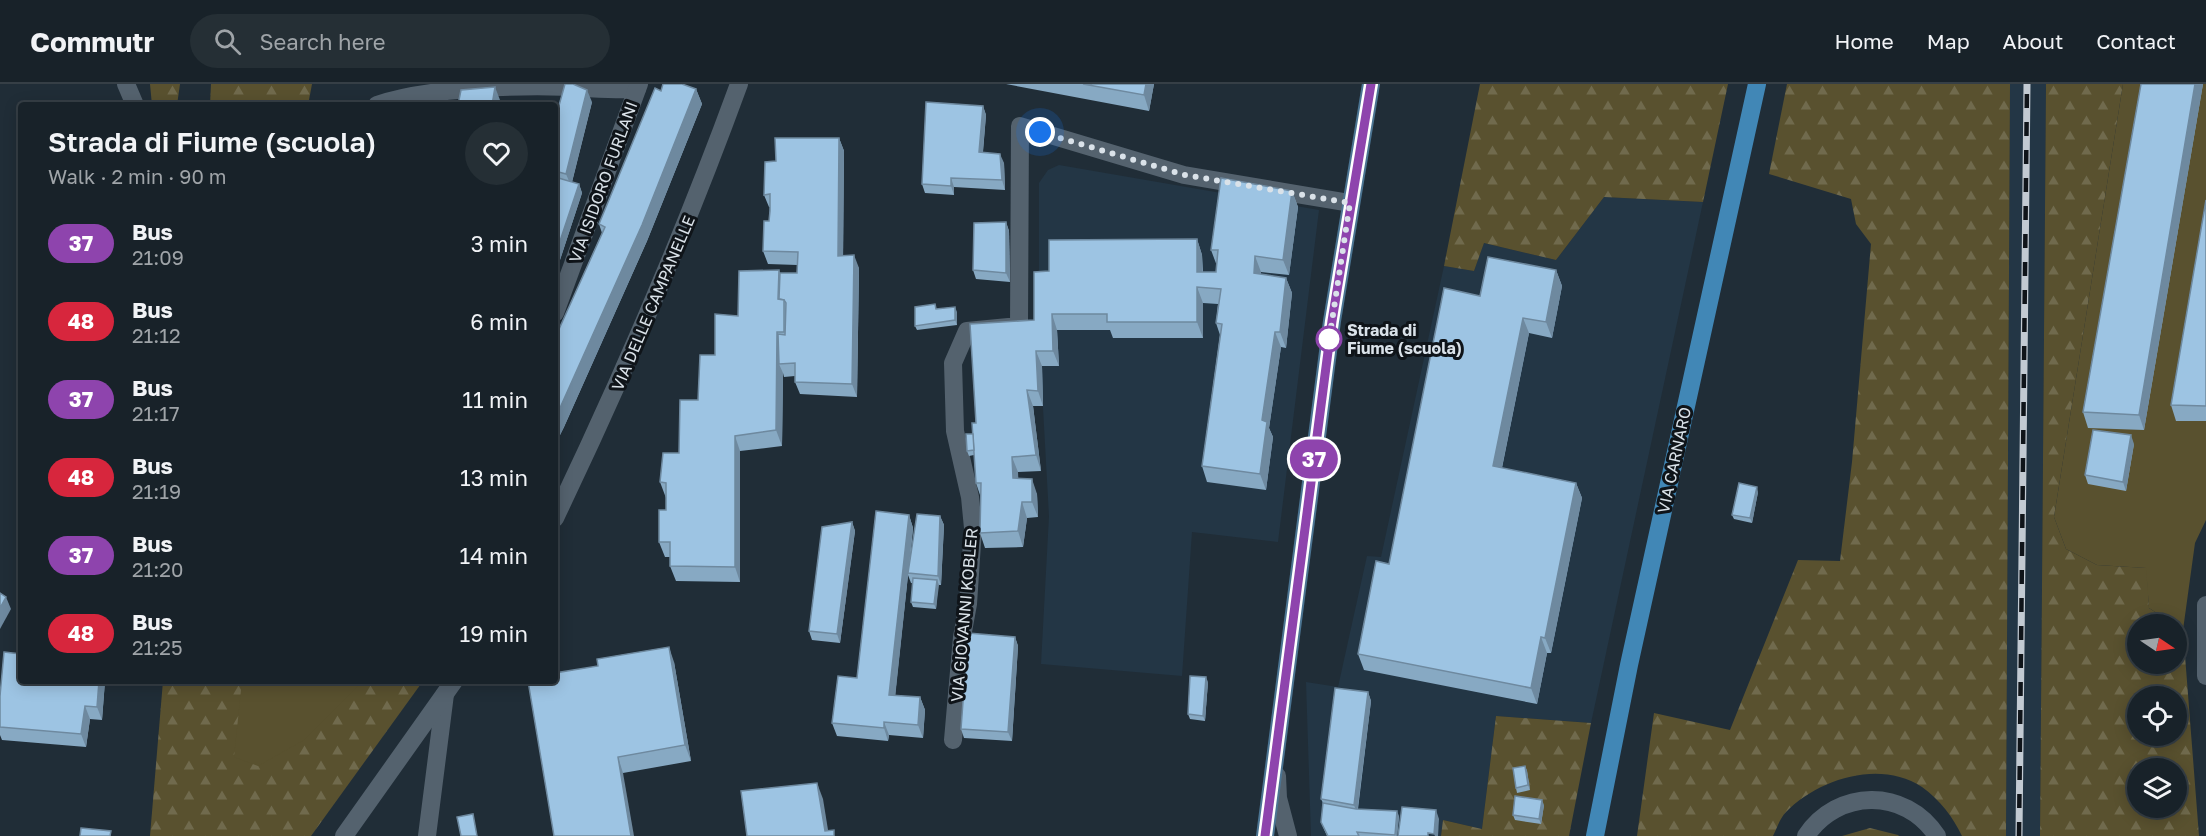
<!DOCTYPE html>
<meta charset="utf-8">
<style>
body{margin:0;font-family:"Golos Text",sans-serif;background:#252f35;color:#f1f3f6;height:100vh;display:flex;flex-direction:column;font-size:22px;white-space:nowrap}
*{box-sizing:border-box;margin:0}
p{font-size:20px;color:#9fa4a8}
.icon{flex:none;width:33px;height:33px;fill:none;stroke:currentColor;stroke-width:2;stroke-linecap:round;stroke-linejoin:round}
.map{position:relative;flex:1;overflow:hidden}
.sheet{position:absolute;left:18px;top:18px;width:540px;height:582px;display:flex;flex-direction:column;background:#182229;border-radius:6px;box-shadow:0 3px 15px #0003,0 0 0 2px #363f46}
.sheet>*{flex:none}
.badge{padding:0 12px;border-radius:20px;font-size:21px;line-height:39px}
.needle{width:39px;rotate:103deg}
.fabs{position:absolute;left:2127px;top:530px;display:grid;gap:12px}
.fabs a{display:grid;place-items:center;width:60px;height:60px;border-radius:50%;background:#182229;box-shadow:0 3px 15px #0003,0 0 0 2px #363f46;font-size:30px}
.you{position:absolute;width:30px;height:30px;margin:-15px;border:4px solid #fff;border-radius:50%;background:#1a73e8;box-shadow:0 0 0 9px #1a73e833}
.map>.badge{position:absolute;translate:-50% -50%;box-shadow:0 0 0 3px #fff}
.round{display:grid;place-items:center;flex:none;width:63px;height:63px;border-radius:32px;background:#252f35}
.overview{display:flex;align-items:center;justify-content:space-between;height:102px;padding:0 30px}
h1{font-size:28px;font-weight:600;line-height:45px}
ul{padding:0;list-style:none}
li{display:flex;align-items:center;gap:18px;height:78px;padding:0 30px}
li div{flex:1}
li b{display:block;font-size:22px}
li em{font-style:normal}
li .badge{min-width:66px;font-weight:700;text-align:center}
header{display:flex;align-items:center;gap:36px;box-sizing:border-box;height:84px;padding:0 30px;background:#182229;border-bottom:2px solid #363f46}
header strong{font-size:28px}
nav{display:flex;gap:33px;margin-inline-start:auto;font-size:21px}
.search{width:420px;height:54px;background:#252f35;display:flex;align-items:center;gap:15px;box-sizing:border-box;padding:0 21px;border-radius:33px;color:#9fa4a8;font-size:22px}
.map>svg:first-child{display:block}
.built{fill:#233645}
.forest{fill:url(#forest-firs);fill-rule:evenodd}
.green{fill:#59512f}
.lines{fill:none;stroke-linecap:round;stroke-linejoin:round}
.minor{stroke:#54626e;stroke-width:18}
.tertiary{stroke:#54626e;stroke-width:18}
.secondary{stroke:#4b7492;stroke-width:18}
.primary{stroke:#4187b6;stroke-width:18}
.rail-casing{stroke:#c2cad2;stroke-width:7}
.rail{stroke:#0f1419;stroke-width:4.5;stroke-dasharray:14;stroke-linecap:butt}
.wall{fill:#87a9c3}
.shaded-wall{fill:#6e899f}
.building{fill:#9dc4e3;stroke:#6e899f;stroke-width:1.5}
.line-casing{stroke:#fff;stroke-width:14}
.line{stroke:#8e44ad;stroke-width:9}
.walk{stroke:#dae2e9;stroke-width:6;stroke-dasharray:0 10.8}
.stop-dot{fill:#fff;stroke:#8e44ad;stroke-width:3}
.labels{text-anchor:middle;dominant-baseline:central;stroke-width:6;stroke-linejoin:round;paint-order:stroke}
.street-label{font-size:16px;fill:#dae2e9;stroke:#0f1419}
.stop-label{font-size:16px;font-weight:bold;fill:#dae2e9;stroke:#0f1419;text-anchor:start}
</style>
<header>
<strong>Commutr</strong>
<div class="search"><svg class="icon" aria-label="search" viewBox="0 0 24 24"><circle cx="10" cy="10" r="6"/><path d="M15 15l6 6"/></svg>Search here</div>
<nav><a>Home</a><a>Map</a><a>About</a><a>Contact</a></nav>
</header>
<div class="map">
<svg width="2206" height="752" viewBox="0 0 2206 752">
<defs>
<pattern id="forest-firs" width="22" height="20" patternUnits="userSpaceOnUse" patternTransform="scale(1.5)"><rect width="22" height="20" fill="#59512f"/><path d="M5 1l3.5 6h-7zM16 11l3.5 6h-7z" fill="#706a4d"/></pattern>
</defs>
<rect width="100%" height="100%" fill="#202d37"/>
<!-- built -->
<g class="built">
<path d="M2010 0H2046L2040 752H2006Z"/>
<path d="M1059 81 1319 126 1278 458 1192 448 1182 592 1041 580 1049 432 1039 252V99L1048 86Z"/>
<path d="M1604 113 1703 118 1591 639 1496 632 1482 745 1443 736 1441 752H1311L1306 598 1338 603 1367 472 1381 473 1444 182 1474 187 1484 159 1556 176Z"/>
</g>
<!-- forest -->
<g class="forest">
<path d="M150 0H180L177 21H152Z"/>
<path d="M211 0H312L308 21H210Z"/>
<path d="M1480 0H1728L1703 118 1604 113 1556 176 1484 159 1474 187 1444 182Z"/>
<path d="M1787 0H2010L2006 752H1962C1953 733 1940 716 1922 703 1880 675 1818 695 1786 728 1780 734 1777 744 1773 752H1637L1654 629 1730 646 1798 476 1840 477 1852 378 1871 160 1856 140 1851 115 1769 90Z"/>
<path d="M2046 0H2123L2054 433 2066 465 2097 481 2147 484 2149 524 2173 540H2138V579H2176L2177 542 2183 546 2199 752H2040ZM2138 612H2176V651H2138ZM2138 684H2176V723H2138Z"/>
<path d="M163 597H423L311 752H150Z"/>
<path d="M1496 632 1591 639 1569 752H1441L1443 736 1482 745Z"/>
<path d="M1870 744 1898 751 1899 752H1842Z"/>
</g>
<!-- green -->
<g class="green">
<path d="M2123 0H2206V436L2195 459 2183 546 2149 524 2146 484 2097 481 2066 465 2054 433Z"/>
<path d="M242 597H363L304 656 258 682 234 673Z"/>
</g>
<g class="lines">
<!-- minor -->
<g class="minor">
<path d="M126 0 135 21"/>
<path d="M377 21C428 3 531 0 586 4 604 5 619 6 637 5"/>
<path d="M555 229 639 0"/>
<path d="M953 656 962 553 968 520 973 444 970 413 955 347 953 279 967 247 1019 242 1020 42 1184 91 1350 119"/>
<path d="M427 752 445 610"/>
</g>
<!-- tertiary -->
<g class="tertiary">
<path d="M555 434C623 292 685 148 739 0"/>
<path d="M2206 521V592"/>
<path d="M1277 692 1278 714 1288 752"/>
<path d="M344 752 454 597"/>
<path d="M1806 752C1837 705 1905 703 1937 752"/>
</g>
<!-- secondary -->
<path class="secondary" d="M1265 752 1332 237 1371 0"/>
<!-- primary -->
<path class="primary" d="M1595 752 1629 581 1757 0"/>
<!-- rail casing -->
<g class="rail-casing">
<path id="rail" d="M2019 752 2027 0"/>
</g>
<!-- rail -->
<use href="#rail" class="rail"/>
</g>
<!-- wall -->
<g class="wall">
<path d="M1006 0H1154L1149 27Z"/>
<path d="M2141 0H2203L2144 346 2088 344 2083 328Z"/>
<path d="M696 5 702 20 647 157 564 343 555 361V254L602 149 599 140 661 7Z"/>
<path d="M592 18 572 98 579 100 582 109 559 179 555 177V25H558Z"/>
<path d="M983 22 986 31 983 68 1004 79 1005 106 954 103V111L925 109 922 100Z"/>
<path d="M839 54 844 67 843 171 859 184 857 313 800 310 795 298V292L784 293 783 289 782 362 740 367V498L676 497 670 482V473H665L659 458 666 426V414L660 398 679 369 698 316 715 271 738 232 779 186 780 189H797V181L768 180 763 167 769 137 770 123H769L764 111 776 77Z"/>
<path d="M1292 107 1298 123 1289 191 1261 188V190L1286 194 1292 209 1286 264 1281 263 1269 344 1273 353 1266 406 1207 398 1202 382 1220 251 1216 239 1218 220 1203 219V254H1113L1110 246H1057L1059 282H1042L1043 322H1033L1041 387 1018 388V394L1037 410 1038 433 1027 434 1023 463 985 464 980 449V411L976 399 974 371 969 372 967 367 976 339 1034 236 1049 187 1197 155 1202 171 1203 188H1216L1217 182 1211 166Z"/>
<path d="M2206 116V337H2176L2171 321Z"/>
<path d="M1006 138 1009 147 1010 198 976 195 973 186Z"/>
<path d="M1556 186 1562 202 1552 254 1529 249 1502 384 1576 399 1582 414 1551 569H1547L1537 620 1364 586 1358 570 1480 212Z"/>
<path d="M937 225 957 228V241L917 246 915 242Z"/>
<path d="M2134 360 2126 407 2088 400 2085 391Z"/>
<path d="M1758 408 1752 439 1734 435 1732 431Z"/>
<path d="M909 431 913 444 910 477 940 432 944 441 941 501H938L936 525 913 523 911 518 913 499H911L908 491 895 612 920 613 925 626 923 654 889 651 888 657 837 652 832 639 857 594Z"/>
<path d="M852 438 855 447 840 559 812 556 809 547Z"/>
<path d="M1015 553 1018 562 1012 657 964 654 961 645Z"/>
<path d="M674 578 691 677 623 689 554 752Z"/>
<path d="M105 597 102 636 90 635 86 663 2 656 0 651V612Z"/>
<path d="M1208 598 1205 637 1190 635 1188 630Z"/>
<path d="M1368 608 1371 617 1358 725 1399 732 1397 752H1327L1321 738 1323 719 1321 715Z"/>
<path d="M2150 651H2166V658H2152Z"/>
<path d="M1525 682 1527 687 1530 706 1517 709 1516 704Z"/>
<path d="M1544 721 1541 740 1515 736 1513 731Z"/>
</g>
<!-- shaded-wall -->
<g class="shaded-wall">
<path d="M1146 0H1154L1149 27 1144 11Z"/>
<path d="M2195 0H2203L2144 346 2139 331Z"/>
<path d="M495 3 500 16 499 21H492Z"/>
<path d="M696 5 702 20 647 157 564 343 555 361V335Z"/>
<path d="M587 6 592 18 571 102 566 90Z"/>
<path d="M983 22 986 31 982 77 979 68Z"/>
<path d="M839 54 844 67 843 184 838 172Z"/>
<path d="M1000 70 1004 79 1005 106 1002 96Z"/>
<path d="M951 94 954 103V111L951 102Z"/>
<path d="M579 100 582 109 559 179 556 169Z"/>
<path d="M1292 107 1298 123 1289 191 1283 176Z"/>
<path d="M1006 138 1009 147 1010 198 1006 189Z"/>
<path d="M1197 155 1202 171 1203 203 1197 188Z"/>
<path d="M854 171 859 184 857 313 852 300Z"/>
<path d="M1255 172 1261 188 1259 205 1254 189Z"/>
<path d="M1556 186 1562 202 1552 254 1546 238Z"/>
<path d="M1286 194 1292 209 1286 264 1280 248Z"/>
<path d="M1197 203 1203 219V254L1197 238Z"/>
<path d="M955 223 957 228V241L955 236Z"/>
<path d="M1052 230 1057 246 1059 282 1053 267Z"/>
<path d="M1523 234 1529 249 1499 398 1493 382Z"/>
<path d="M777 248 783 263 779 280 783 289 782 362 776 346Z"/>
<path d="M1275 248 1281 263 1269 344 1273 353 1266 406 1260 390 1262 336Z"/>
<path d="M1036 267 1042 282 1043 322 1038 307Z"/>
<path d="M1027 306 1033 322 1041 387 1036 371Z"/>
<path d="M2131 351 2134 360 2126 407 2123 398Z"/>
<path d="M735 352 740 367V498L735 483Z"/>
<path d="M1012 373 1018 388 1019 409 1013 394Z"/>
<path d="M1032 395 1037 410 1038 433 1032 418Z"/>
<path d="M1576 399 1582 414 1551 569 1545 554Z"/>
<path d="M1757 403 1758 408 1752 439 1750 434Z"/>
<path d="M1022 418 1027 434 1023 463 1018 447Z"/>
<path d="M909 431 913 444 894 624 889 611Z"/>
<path d="M940 432 944 441 941 501 938 492Z"/>
<path d="M852 438 855 447 840 559 837 550Z"/>
<path d="M937 496 939 501 936 525 934 520Z"/>
<path d="M6 513 11 525 0 545V524Z"/>
<path d="M1015 553 1018 562 1012 657 1008 648Z"/>
<path d="M1541 553 1547 569 1537 620 1531 604Z"/>
<path d="M669 563 674 578 691 677 685 661Z"/>
<path d="M1206 593 1208 598 1205 637 1203 632Z"/>
<path d="M99 597H105L102 636 97 623Z"/>
<path d="M1368 608 1371 617 1357 730 1354 721Z"/>
<path d="M920 613 925 626 923 654 918 641Z"/>
<path d="M85 622 90 635 86 663 81 650Z"/>
<path d="M884 638 889 651 888 657 884 644Z"/>
<path d="M618 673 623 689 634 752H631Z"/>
<path d="M1525 682 1527 687 1530 706 1528 701Z"/>
<path d="M817 699 823 715 829 752 825 747Z"/>
<path d="M1542 716 1544 721 1541 740 1539 735Z"/>
<path d="M1436 726 1439 735 1438 752H1435L1434 750Z"/>
<path d="M1397 727 1399 732 1397 752H1396Z"/>
</g>
<!-- building -->
<g class="building">
<path d="M565 0H573L587 6 566 90 555 87V25H558Z"/>
<path d="M663 0H682L696 5 642 141 555 335V254L605 143 599 140 655 4 661 7Z"/>
<path d="M1083 0H1146L1144 11Z"/>
<path d="M2141 0H2195L2139 331 2083 328Z"/>
<path d="M495 3 492 21H458L461 6Z"/>
<path d="M926 18 983 22 979 68 1000 70 1002 96 951 94V102L922 100Z"/>
<path d="M775 54H839L838 172 854 171 852 300 795 298V279L779 280 778 250 785 251 786 219 784 216 779 215 780 189H797L798 168 763 167 764 137H769L770 127V110L764 111 765 78 776 77Z"/>
<path d="M555 93 579 100 556 169H555Z"/>
<path d="M1221 94 1292 107 1283 176 1255 172 1254 189 1286 194 1280 248H1275L1262 336 1267 338 1260 390 1202 382 1222 240 1216 239 1221 205 1197 203V238H1107V230H1052L1053 267H1036L1038 307 1027 306 1036 371 1012 373 1013 394 1032 395V418H1022L1018 447 980 449 981 399H976L972 339H976L970 240 1034 236V188L1049 187V156L1197 155V188H1216L1218 166H1211Z"/>
<path d="M2206 116V322L2171 321Z"/>
<path d="M1006 138V189L973 186 974 139Z"/>
<path d="M1488 173 1556 186 1546 238 1523 234 1493 382 1576 399 1545 554 1541 553 1531 604 1358 570 1376 477 1389 480 1444 204 1480 212Z"/>
<path d="M779 186 778 215 784 216V248H777L776 346 735 352V483L670 482V458H659V426H666V399L660 398 663 369H679L680 316H698L700 271H715V230L738 232 739 187Z"/>
<path d="M935 220 936 225 955 223V236L915 242V223Z"/>
<path d="M2093 346 2131 351 2123 398 2085 391Z"/>
<path d="M966 350H973L974 366 967 367Z"/>
<path d="M1739 399 1757 403 1750 434 1732 431Z"/>
<path d="M876 427 909 431 889 611 920 613 918 641 884 638V644L832 639 838 592 857 594Z"/>
<path d="M917 430 940 432 938 492 908 489Z"/>
<path d="M852 438 837 550 809 547 822 443Z"/>
<path d="M913 494 937 496 934 520 911 518Z"/>
<path d="M0 509 6 513 0 524Z"/>
<path d="M968 549 1015 553 1008 648 961 645Z"/>
<path d="M669 563 685 661 618 673 631 752H554L528 597H555V589L598 582 597 575Z"/>
<path d="M4 568 21 570V597H99L97 623 85 622 81 650 0 643V612Z"/>
<path d="M1190 592 1206 593 1203 632 1188 630Z"/>
<path d="M1335 604 1368 608 1354 721 1321 715Z"/>
<path d="M2150 651H2164V653L2150 654Z"/>
<path d="M1525 682 1528 701 1516 704 1513 684Z"/>
<path d="M817 699 825 747 834 746V752H747L741 707Z"/>
<path d="M1515 712 1542 716 1539 735 1513 731Z"/>
<path d="M1323 719 1356 725 1397 727 1395 751 1357 748 1359 752H1328L1321 738Z"/>
<path d="M1402 723 1436 726 1434 750 1428 749V752H1398Z"/>
<path d="M473 730 477 752H461L457 733Z"/>
<path d="M81 744 111 747 110 752H80Z"/>
</g>
<g class="lines">
<!-- line casing -->
<g class="line-casing">
<path id="line" d="M1265 752 1332 237 1371 0"/>
</g>
<!-- line -->
<use href="#line" class="line"/>
<!-- walk -->
<path class="walk" d="M1040 48 1185 91 1350 119 1329 257V255"/>
</g>
<!-- markers -->
<circle class="stop-dot" cx="1329" cy="255" r="12"/>
<g class="labels">
<!-- street labels -->
<g class="street-label">
<text transform="translate(603 98) rotate(-70)">VIA ISIDORO FURLANI</text>
<text transform="translate(653 219) rotate(-67)">VIA DELLE CAMPANELLE</text>
<text transform="translate(1674 376) rotate(-78)">VIA CARNARO</text>
<text transform="translate(964 531) rotate(-85)">VIA GIOVANNI KOBLER</text>
</g>
<!-- stop labels -->
<g class="stop-label">
<text x="1347" y="246">Strada di<tspan x="1347" dy="18">Fiume (scuola)</tspan></text>
</g>
</g>
</svg>
<div class="fabs">
<a><svg class="needle" viewBox="-14 -14 28 28"><path d="M0-13l5 13h-10z" fill="#e53935"/><path d="M0 13l5-13h-10z" fill="#9fa4a8"/></svg></a>
<a><svg class="icon" aria-label="locate" viewBox="0 0 24 24"><circle cx="12" cy="12" r="6"/><path d="M12 2v4M12 18v4M2 12h4M18 12h4"/></svg></a>
<a><svg class="icon" aria-label="layers" viewBox="0 0 24 24"><path d="M12 4l9 5-9 5-9-5zM3 14l9 5 9-5"/></svg></a>
</div>
<div class="you" style="left:1040px;top:48px"></div>
<b class="badge" style="left:1314px;top:375px;background:#8e44ad;color:#fff">37</b>
<section class="sheet">
<div class="overview"><div><h1>Strada di Fiume (scuola)</h1><p>Walk · 2 min · 90 m</p></div><a class="round"><svg class="icon" aria-label="heart" viewBox="0 0 24 24"><path d="M12 20l-8-8c-3-5 5-10 8-4 3-6 11-1 8 4z"/></svg></a></div>
<ul>
<li><span class="badge" style="background:#8e44ad;color:#fff">37</span><div><b>Bus</b><p>21:09</p></div><em>3 min</em></li>
<li><span class="badge" style="background:#d7263d;color:#fff">48</span><div><b>Bus</b><p>21:12</p></div><em>6 min</em></li>
<li><span class="badge" style="background:#8e44ad;color:#fff">37</span><div><b>Bus</b><p>21:17</p></div><em>11 min</em></li>
<li><span class="badge" style="background:#d7263d;color:#fff">48</span><div><b>Bus</b><p>21:19</p></div><em>13 min</em></li>
<li><span class="badge" style="background:#8e44ad;color:#fff">37</span><div><b>Bus</b><p>21:20</p></div><em>14 min</em></li>
<li><span class="badge" style="background:#d7263d;color:#fff">48</span><div><b>Bus</b><p>21:25</p></div><em>19 min</em></li>
</ul>
</section>
</div>
